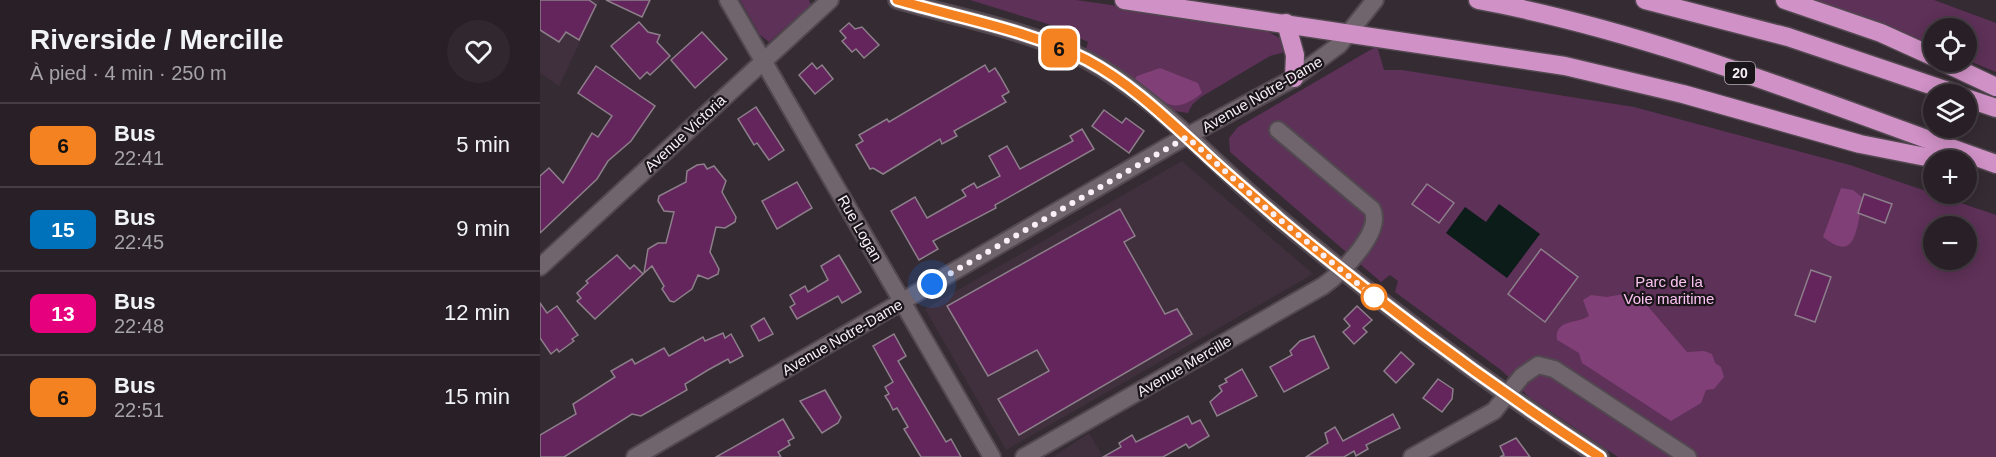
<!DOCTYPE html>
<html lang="fr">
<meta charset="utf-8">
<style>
body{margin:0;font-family:Arial,sans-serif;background:#30282e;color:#f1f3f6;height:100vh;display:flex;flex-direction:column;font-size:22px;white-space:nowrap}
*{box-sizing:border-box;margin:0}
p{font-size:20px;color:#a5a3a7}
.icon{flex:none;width:33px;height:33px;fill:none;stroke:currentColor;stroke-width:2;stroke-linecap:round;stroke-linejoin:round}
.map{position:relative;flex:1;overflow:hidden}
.panel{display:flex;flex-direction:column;background:#282026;width:540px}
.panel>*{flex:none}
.badge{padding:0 12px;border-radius:9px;font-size:21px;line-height:39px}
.controls{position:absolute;left:1383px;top:18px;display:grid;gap:12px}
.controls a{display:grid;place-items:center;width:54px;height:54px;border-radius:50%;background:#282026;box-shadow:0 3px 15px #0003,0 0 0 2px #443e43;font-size:30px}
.you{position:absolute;width:30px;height:30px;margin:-15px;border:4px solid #fff;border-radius:50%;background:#1a73e8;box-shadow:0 0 0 9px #1a73e833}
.map>.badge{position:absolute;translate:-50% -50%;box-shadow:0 0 0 3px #fff}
.round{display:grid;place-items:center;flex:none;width:63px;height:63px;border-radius:32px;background:#30282e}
.summary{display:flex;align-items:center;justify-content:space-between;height:102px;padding:0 30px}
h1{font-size:28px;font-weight:700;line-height:45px}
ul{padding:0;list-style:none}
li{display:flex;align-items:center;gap:18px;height:84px;padding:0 30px;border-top:2px solid #443e43}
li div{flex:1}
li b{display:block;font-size:22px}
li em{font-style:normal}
li .badge{min-width:66px;font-weight:700;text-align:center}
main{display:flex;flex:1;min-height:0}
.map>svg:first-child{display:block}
.built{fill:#40303d}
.green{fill:#5e3158;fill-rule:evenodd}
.forest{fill:#803f77}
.water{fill:#0b1c19}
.building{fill:#64255d;stroke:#8c7f8a;stroke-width:1.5}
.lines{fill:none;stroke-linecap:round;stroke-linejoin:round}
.minor-casing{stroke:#524850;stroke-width:20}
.highway-casing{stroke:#524850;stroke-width:21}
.minor{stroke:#70646d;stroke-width:16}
.highway{stroke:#d091c6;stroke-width:18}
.line-casing{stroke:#fff;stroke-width:14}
.line{stroke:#f58220;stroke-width:9}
.walk{stroke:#f8f0f6;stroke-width:6;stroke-dasharray:0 10.8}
.stop-dot{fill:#fff;stroke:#f58220;stroke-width:3}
.labels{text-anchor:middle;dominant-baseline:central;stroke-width:4.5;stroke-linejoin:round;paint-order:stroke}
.shield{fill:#1a1519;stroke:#b5aeb4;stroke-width:1.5}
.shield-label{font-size:14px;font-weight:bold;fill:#f8f0f6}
.street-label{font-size:15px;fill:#f8f0f6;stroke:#1a1519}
.park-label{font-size:15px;fill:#fbc2f1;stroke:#1a1519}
</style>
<main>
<section class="panel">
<div class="summary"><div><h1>Riverside / Mercille</h1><p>À pied · 4 min · 250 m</p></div><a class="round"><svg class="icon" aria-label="heart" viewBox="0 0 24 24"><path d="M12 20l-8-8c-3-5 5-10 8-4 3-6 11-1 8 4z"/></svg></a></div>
<ul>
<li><span class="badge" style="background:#f58220;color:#111">6</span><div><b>Bus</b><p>22:41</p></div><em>5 min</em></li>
<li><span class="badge" style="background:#0072bc;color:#fff">15</span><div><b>Bus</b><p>22:45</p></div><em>9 min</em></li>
<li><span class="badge" style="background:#e6007e;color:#fff">13</span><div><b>Bus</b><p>22:48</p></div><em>12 min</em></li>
<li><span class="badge" style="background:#f58220;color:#111">6</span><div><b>Bus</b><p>22:51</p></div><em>15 min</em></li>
</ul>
</section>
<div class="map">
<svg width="1456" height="457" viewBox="0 0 1456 457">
<rect width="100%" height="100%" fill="#352b33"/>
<!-- built -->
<g class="built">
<path d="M0 0H60L19 86 0 73Z"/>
<path d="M642 161 773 274 466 450 385 309Z"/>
<path d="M549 433 563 457H513Z"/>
</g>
<!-- green -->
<g class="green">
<path d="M200 0H269L271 5 229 42 220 35Z"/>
<path d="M430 0H536L718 26 745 41V52L730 56 661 97 652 105 648 113 634 111 583 71 546 49 548 42 524 31V29Z"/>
<path d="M1267 0H1394L1456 23V72L1427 60 1426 28H1394L1393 46Z"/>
<path d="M837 46 844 70H862L1094 107 1310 165 1456 215V457H1078L989 397 961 370 855 292 858 281 850 275 841 282 690 152 689 138 698 127ZM1394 226H1426V260H1394Z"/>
</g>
<!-- forest -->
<g class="forest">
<path d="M620 68 658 83 662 93C630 119 622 99 595 79L597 76Z"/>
<path d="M1301 188 1313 190 1323 198 1318 212 1320 214C1315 240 1311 259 1283 237Z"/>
<path d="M1084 294 1105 303 1147 352 1164 351 1172 354 1175 363 1181 367 1184 377 1174 389 1166 390 1161 403 1131 421 1042 363 1039 353 1017 340C1014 319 1037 324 1049 316L1043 300 1051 295 1067 297Z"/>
</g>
<!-- water -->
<path class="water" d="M959 204 1000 234 967 278 906 233 925 207 946 222Z"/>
<!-- building -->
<g class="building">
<path d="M0 0H49L56 5 39 40 26 32 19 42 0 30Z"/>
<path d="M66 0H110L102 17Z"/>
<path d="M99 22 108 32 120 35 117 42 130 56 110 75 107 72 100 79 71 46Z"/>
<path d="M309 23 315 29 322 27 339 45 324 58 316 49 312 52 302 41 306 38 300 31Z"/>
<path d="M162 32 187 59 155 88 131 60Z"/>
<path d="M272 63 277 69 282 65 293 79 275 94 259 75Z"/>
<path d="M445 65 449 72 455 68 460 76 469 92 462 96 466 102 414 131 417 136 402 144 400 139 343 174 333 168 330 169 316 145 323 141 319 135 347 119 349 122Z"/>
<path d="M56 66 115 106 91 141 68 161 57 179 0 233V176L9 168 23 183 52 133 58 137 72 116 38 93Z"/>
<path d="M216 107 244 150 229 160 217 143 214 145 198 119Z"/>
<path d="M564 110 582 123 586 118 604 131 589 153 552 126Z"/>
<path d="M542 129 554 149 455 205 456 208 393 241 398 249 379 260 351 211 375 197 387 218 426 196 422 190 434 183 437 188 460 176 449 156 467 146 480 169 533 141 530 136Z"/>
<path d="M164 164 167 169 174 166 186 181 182 192 196 217 195 222 185 228 176 227 170 252 179 269 178 274 168 279 158 275 152 289 134 302 130 301 122 289 124 286 112 266 104 273 108 249 118 243H126L134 212 124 211 118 201 119 196 146 182 147 171 157 165Z"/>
<path d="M257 182 272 208 237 229 222 201Z"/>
<path d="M887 184 914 203 899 223 872 204Z"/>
<path d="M1324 194 1352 204 1345 223 1318 213Z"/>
<path d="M580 209 595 236 584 242 625 314 637 309 652 334 479 435 458 399 509 371 497 350 448 376 407 306Z"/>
<path d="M1001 249 1038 277 1005 322 968 294Z"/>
<path d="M77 255 90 269 94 265 103 274 55 319 37 301 41 298 37 293 48 283 46 281Z"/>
<path d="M299 255 321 292 302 303 298 296 257 319 250 307 255 304 250 295 265 286 268 292 288 280 281 266Z"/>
<path d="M1271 270 1291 277 1275 322 1255 315Z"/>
<path d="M0 303 7 313 17 306 38 335 32 339 34 341 19 352 17 349 11 354 0 338Z"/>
<path d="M817 306 832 320 823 328 827 332 814 344 803 332 810 326 804 319Z"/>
<path d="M224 318 233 334 219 341 211 326Z"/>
<path d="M183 333 185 338 191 334 203 356 190 363 188 359 168 370 145 384 147 390 101 416 92 414 24 457H0V435L36 414 33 404 75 377 71 371 92 359 95 364 124 348 129 356 163 337 165 341Z"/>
<path d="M354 334 366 356 358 361 406 442 411 439 421 457H381L364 429 368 427 357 408 353 410 349 402 345 396 349 394 345 387 353 382 333 346Z"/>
<path d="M774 336 789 368 744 392 730 367 752 355 750 351 760 341Z"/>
<path d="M861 352 874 364 856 383 844 371Z"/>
<path d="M702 369 717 396 677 416 670 402 682 391 679 386 687 382 685 379Z"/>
<path d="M898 379 913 389 912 399 902 412 883 398Z"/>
<path d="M285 390 301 417 298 423 282 433 260 401Z"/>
<path d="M853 414 860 428 826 445 828 449 816 456 814 451 804 457H766L788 443 785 433 795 427 803 441Z"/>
<path d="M648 416 652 424 660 420 669 436 649 448 646 444 623 457H563L581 447 579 443 592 435 596 442Z"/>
<path d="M243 419 254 438 248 441 250 445 238 452 241 457H176Z"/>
<path d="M976 438 990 457H960L964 455 960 446Z"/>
</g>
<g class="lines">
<!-- minor casing -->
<g class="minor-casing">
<g id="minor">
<path d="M188 0 452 457"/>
<path d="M357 0C419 18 489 30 547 60 616 97 670 160 729 210 835 299 944 382 1060 457"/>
<path d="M0 267 290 0"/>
<path d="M95 457 629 146 754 78 799 45 835 0"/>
<path d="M484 457 783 286C800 274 844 232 832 209L738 130"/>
<path d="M872 457 954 411 982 376 998 365 1014 369 1148 457"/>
</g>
</g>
<!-- highway casing -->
<g class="highway-casing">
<g id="highway">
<path d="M584 0 1025 66 1143 94 1320 144 1401 160"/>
<path d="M938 0C1116 33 1286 104 1456 164"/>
<path d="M1105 0 1248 37 1417 94"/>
<path d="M1245 0 1341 33 1394 57"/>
<path d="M746 23 755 55 754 78"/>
<path d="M1403 62 1456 87"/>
<path d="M1426 98 1456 108"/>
</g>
</g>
<!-- minor -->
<use href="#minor" class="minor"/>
<!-- highway -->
<use href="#highway" class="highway"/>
</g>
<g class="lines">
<!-- line casing -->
<g class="line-casing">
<path id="line" d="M357 0C419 18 489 30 547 60 590 83 625 117 661 150 686 174 713 196 739 219 842 305 948 384 1060 457"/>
</g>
<!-- line -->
<use href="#line" class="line"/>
<!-- walk -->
<path class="walk" d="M392 284 647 137 727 209 834 297"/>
</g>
<!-- markers -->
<circle class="stop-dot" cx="834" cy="297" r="12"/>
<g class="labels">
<!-- shield labels -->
<rect class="shield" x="1185" y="62" width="30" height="22" rx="4.5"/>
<g class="shield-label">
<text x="1200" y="73">20</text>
</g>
<!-- street labels -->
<g class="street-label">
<text transform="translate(722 94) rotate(-30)">Avenue Notre-Dame</text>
<text transform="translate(145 133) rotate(-43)">Avenue Victoria</text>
<text transform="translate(320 228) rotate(60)">Rue Logan</text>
<text transform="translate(302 337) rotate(-30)">Avenue Notre-Dame</text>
<text transform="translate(644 366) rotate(-30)">Avenue Mercille</text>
</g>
<!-- park labels -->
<g class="park-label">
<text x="1129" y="281">Parc de la<tspan x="1129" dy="17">Voie maritime</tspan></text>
</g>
</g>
</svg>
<div class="controls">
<a><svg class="icon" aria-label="locate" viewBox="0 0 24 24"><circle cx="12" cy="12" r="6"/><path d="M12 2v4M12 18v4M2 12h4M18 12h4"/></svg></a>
<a><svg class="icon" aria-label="layers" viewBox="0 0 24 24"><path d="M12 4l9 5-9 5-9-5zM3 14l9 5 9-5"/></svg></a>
<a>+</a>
<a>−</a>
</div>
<div class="you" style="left:392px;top:284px"></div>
<b class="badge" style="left:519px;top:48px;background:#f58220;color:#111">6</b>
</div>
</main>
